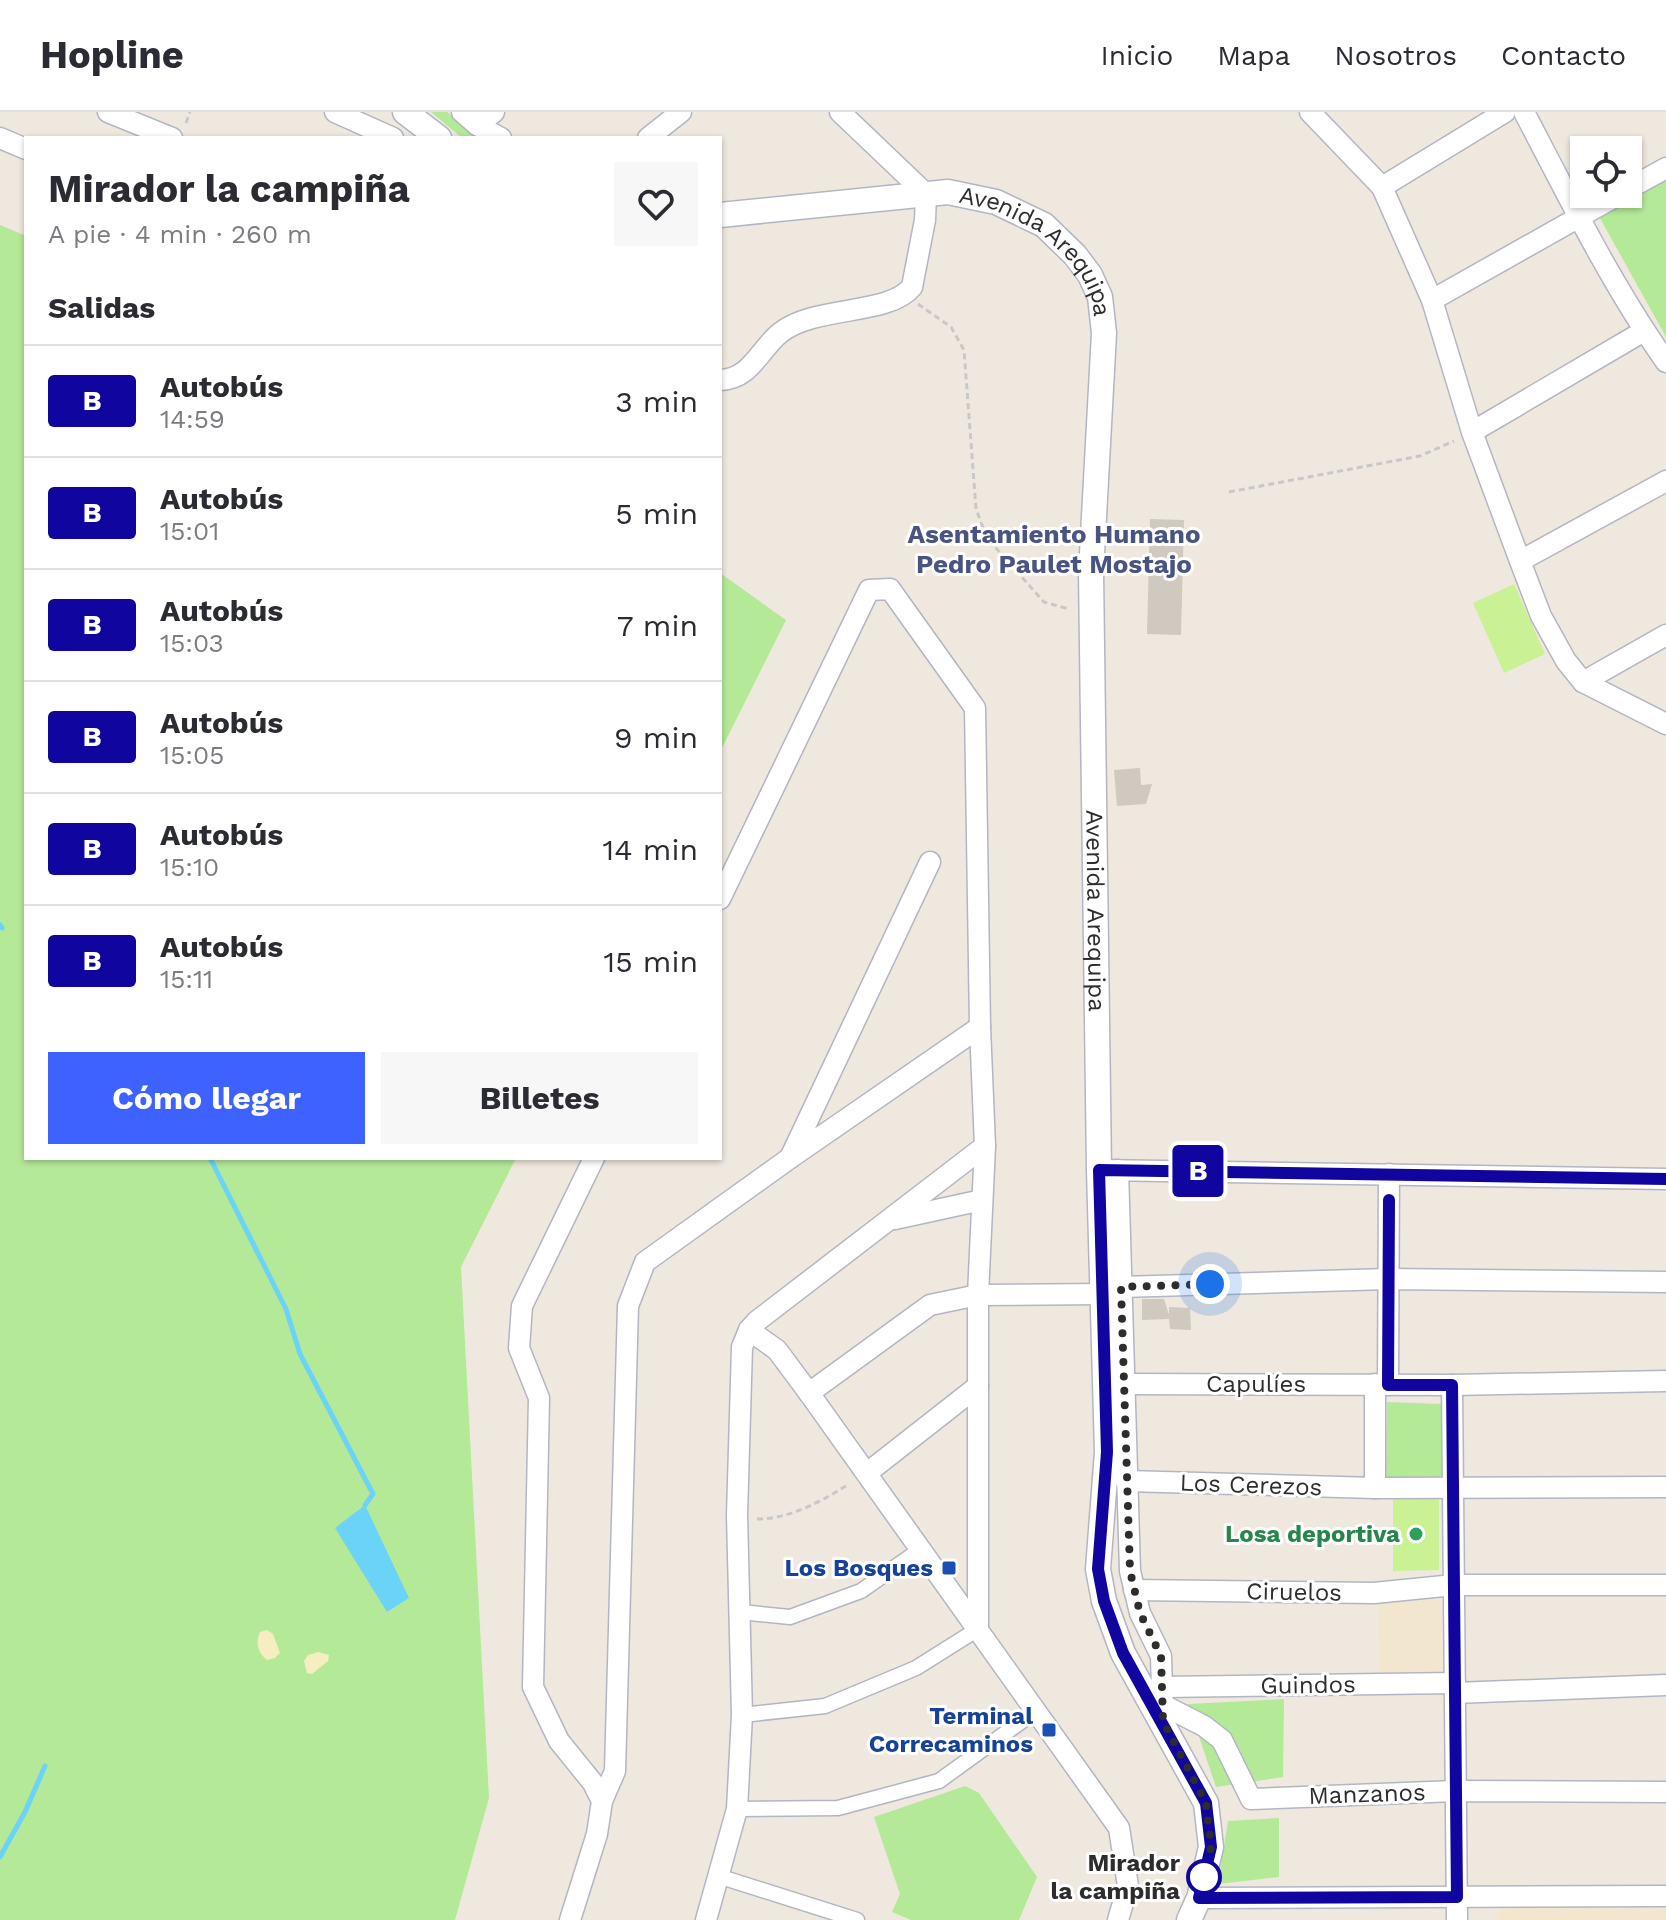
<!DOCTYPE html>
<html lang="es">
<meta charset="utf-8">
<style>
body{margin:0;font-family:"Work Sans",sans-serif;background:#f7f7f7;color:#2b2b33;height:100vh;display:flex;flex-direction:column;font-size:30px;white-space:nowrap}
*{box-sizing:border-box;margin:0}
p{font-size:26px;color:#7c7c81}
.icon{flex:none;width:44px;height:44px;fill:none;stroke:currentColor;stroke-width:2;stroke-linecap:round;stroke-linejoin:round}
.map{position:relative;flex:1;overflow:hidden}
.side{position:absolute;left:24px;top:24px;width:698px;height:1024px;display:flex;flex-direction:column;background:#fff;border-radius:0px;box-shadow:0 2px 6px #0004}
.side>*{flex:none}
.badge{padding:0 16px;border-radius:6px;font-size:28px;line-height:52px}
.controls{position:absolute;left:1570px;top:24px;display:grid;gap:16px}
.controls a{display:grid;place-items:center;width:72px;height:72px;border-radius:0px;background:#fff;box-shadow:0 2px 6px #0004;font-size:40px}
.you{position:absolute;width:40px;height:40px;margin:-20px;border:6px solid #fff;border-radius:50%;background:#1a73e8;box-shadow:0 0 0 12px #1a73e833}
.map>.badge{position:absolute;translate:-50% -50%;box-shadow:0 0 0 4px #fff}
h2{padding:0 24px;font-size:30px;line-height:72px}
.round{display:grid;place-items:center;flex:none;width:84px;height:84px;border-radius:0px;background:#f7f7f7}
.head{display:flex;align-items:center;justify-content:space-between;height:136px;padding:0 24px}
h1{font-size:38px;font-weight:700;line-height:60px}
.primary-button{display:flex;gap:16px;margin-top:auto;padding:16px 24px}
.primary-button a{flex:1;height:92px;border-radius:0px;background:#3d62ff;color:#fff;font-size:32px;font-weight:700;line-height:92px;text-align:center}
.primary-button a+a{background:#f7f7f7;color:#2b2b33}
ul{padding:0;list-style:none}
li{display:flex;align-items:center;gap:24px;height:112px;padding:0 24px;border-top:2px solid #e1e1e2}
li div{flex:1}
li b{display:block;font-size:30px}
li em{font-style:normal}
li .badge{min-width:88px;font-weight:700;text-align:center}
header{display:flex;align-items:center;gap:48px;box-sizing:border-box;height:112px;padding:0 40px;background:#fff;border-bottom:2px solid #e1e1e2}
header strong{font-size:38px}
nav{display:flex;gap:44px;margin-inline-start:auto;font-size:28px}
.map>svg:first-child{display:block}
.education{fill:#f2e6ce}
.green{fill:#b4e998}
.sand{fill:#f6edc1}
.pitch{fill:#caf194}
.water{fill:#6cd3f8}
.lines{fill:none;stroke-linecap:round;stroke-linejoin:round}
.stream{stroke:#6cd3f8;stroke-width:5}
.building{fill:#cfc9c0}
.pedestrian-casing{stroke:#b3b6c2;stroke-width:17}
.minor-casing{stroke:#b3b6c2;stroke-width:23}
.tertiary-casing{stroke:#b3b6c2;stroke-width:27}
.path{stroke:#c8c8c8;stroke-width:3;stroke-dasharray:6 4;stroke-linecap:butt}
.pedestrian{stroke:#fff;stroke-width:14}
.minor{stroke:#fff;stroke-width:20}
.tertiary{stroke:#fff;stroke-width:24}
.line-casing{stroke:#fff;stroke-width:18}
.line{stroke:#10069f;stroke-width:12}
.walk{stroke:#2d2d2d;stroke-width:8;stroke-dasharray:0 14.4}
.leisure-dot{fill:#2e9e5b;stroke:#fff;stroke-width:3}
.transit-dot{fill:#1a4fb4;stroke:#fff;stroke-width:3}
.stop-dot{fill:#fff;stroke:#10069f;stroke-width:4}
.labels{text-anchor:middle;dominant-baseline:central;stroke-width:6;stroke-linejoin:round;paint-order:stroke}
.street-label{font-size:24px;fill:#2d2d2d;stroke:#fff}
.leisure-label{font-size:24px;font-weight:bold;fill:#27864d;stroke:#fff;text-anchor:end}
.transit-label{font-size:24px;font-weight:bold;fill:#164399;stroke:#fff;text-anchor:end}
.stop-label{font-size:24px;font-weight:bold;fill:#2d2d2d;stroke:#fff;text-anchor:end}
.neighbourhood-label{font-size:26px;font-weight:bold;fill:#495482;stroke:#fff}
</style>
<header>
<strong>Hopline</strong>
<nav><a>Inicio</a><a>Mapa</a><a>Nosotros</a><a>Contacto</a></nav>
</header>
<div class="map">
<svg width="1666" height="1808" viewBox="0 0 1666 1808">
<rect width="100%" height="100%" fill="#efe8df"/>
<!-- education -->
<g class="education">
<path d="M1440 1488 1442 1559 1380 1561 1378 1490Z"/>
<path d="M1505 1795 1666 1797V1808H1493Z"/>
</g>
<!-- green -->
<g class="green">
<path d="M431 0H447L478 26H462Z"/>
<path d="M1666 60V225L1596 99Z"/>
<path d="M0 113 26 124V1046H516L461 1155 489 1686 455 1808H0Z"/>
<path d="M720 461 786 508 720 640Z"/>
<path d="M1387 1290 1442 1292 1445 1370H1386Z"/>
<path d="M1284 1587 1283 1665 1216 1675 1188 1592Z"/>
<path d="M965 1674 979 1681 1037 1765 1019 1808H911L892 1800 900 1782 874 1705Z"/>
<path d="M1279 1706V1765L1218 1772 1228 1709Z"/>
</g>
<!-- sand -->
<g class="sand">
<path d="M267 1518 273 1522 280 1541 275 1546 267 1548C258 1541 255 1531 260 1520Z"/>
<path d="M318 1540 329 1543 328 1549 312 1562 307 1561 304 1549 308 1543Z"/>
</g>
<!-- pitch -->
<g class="pitch">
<path d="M1514 472 1545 542 1504 561 1473 491Z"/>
<path d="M1393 1385H1439V1458L1393 1459Z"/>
</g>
<!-- water -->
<path class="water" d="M365 1393 409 1486 387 1500 335 1416Z"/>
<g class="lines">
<!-- stream -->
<g class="stream">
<path d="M0 813 2 816"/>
<path d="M210 1046 286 1197 300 1242 373 1382 365 1393"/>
<path d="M0 1745 25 1700 45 1654"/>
</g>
</g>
<!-- building -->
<g class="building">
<path d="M1150 407 1184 408 1181 523 1147 522Z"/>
<path d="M1140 656 1141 673 1152 672 1146 692 1117 694 1114 658Z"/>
<path d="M1142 1187H1164L1169 1203V1195L1190 1196 1191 1218 1170 1217 1169 1207 1142 1208Z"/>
</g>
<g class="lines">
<!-- pedestrian casing -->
<g class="pedestrian-casing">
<g id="pedestrian">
<path d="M740 1500 790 1505 861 1479 921 1437"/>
<path d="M742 1603 825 1594 916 1556 978 1517"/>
<path d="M737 1697 838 1696 939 1669 1036 1599"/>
<path d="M718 1764 857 1808"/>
</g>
</g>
<!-- minor casing -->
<g class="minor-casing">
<g id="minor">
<path d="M108 0 172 26"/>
<path d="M335 0 393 26"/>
<path d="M462 0 477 13 501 26"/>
<path d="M1310 0 1382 75 1432 188 1472 320 1520 449 1541 504 1566 549 1583 570 1666 612"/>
<path d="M1524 0C1568 84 1611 172 1666 250"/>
<path d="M477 13 494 0"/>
<path d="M0 26 26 37"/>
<path d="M648 26 681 0"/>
<path d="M1382 75 1505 0"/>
<path d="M1628 77 1666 56"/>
<path d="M1432 188 1620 82"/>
<path d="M720 268C751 267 759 238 780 221 815 193 888 204 912 175L925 108 926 82 840 0"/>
<path d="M1472 320 1644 219"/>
<path d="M1520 449 1666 369"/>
<path d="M1583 570 1666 523"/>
<path d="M720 787 869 478 890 477 975 596 980 915 985 1034 978 1183V1517"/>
<path d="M790 1046 930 750"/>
<path d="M1099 1058 1666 1067"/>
<path d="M1118 1058 1130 1459 1140 1501 1161 1544 1163 1609"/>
<path d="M895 1107 982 1088"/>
<path d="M1121 1175 1388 1167 1666 1170"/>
<path d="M749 1218 777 1238 809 1281 1119 1716 1128 1774 1118 1808"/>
<path d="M1124 1272 1452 1273 1666 1269"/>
<path d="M1375 1272V1376L1666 1375"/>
<path d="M1388 1273 1389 1062"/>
<path d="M1452 1273 1457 1808"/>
<path d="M809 1281 930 1193 978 1183 1103 1182"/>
<path d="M867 1361 978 1274"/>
<path d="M1126 1369 1375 1376"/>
<path d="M1134 1478 1374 1481 1454 1473H1666"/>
<path d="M1162 1575 1455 1571"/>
<path d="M1455 1581 1666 1573"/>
<path d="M1163 1593 1204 1614 1222 1628 1251 1687 1456 1679 1666 1680"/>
<path d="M602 1689 615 1659 628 1194 645 1150 790 1046 980 915"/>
<path d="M1199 1786 1666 1784"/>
<path d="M570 1808 597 1722 602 1689 593 1671 559 1629 533 1575 539 1286 519 1236 522 1194 594 1046"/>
<path d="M706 1808 737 1697 742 1603 737 1403 742 1235 749 1218 757 1209 985 1034"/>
</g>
</g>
<!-- tertiary casing -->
<g class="tertiary-casing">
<g id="tertiary">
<path d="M405 0 439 26"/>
<path id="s1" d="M720 103 948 80 996 90 1044 113 1075 143 1090 163 1100 185 1104 221 1091 460 1099 1058 1107 1340 1098 1457 1104 1489 1123 1541 1206 1691 1211 1735 1199 1786 1189 1808"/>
</g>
</g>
<!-- path -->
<g class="path">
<path d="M186 11 190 0"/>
<path d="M918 192 951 215 964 238 976 397 987 426 1044 490 1069 497"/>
<path d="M1229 380 1420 344 1454 329"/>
<path d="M757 1407C790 1407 822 1389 849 1372"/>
</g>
<!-- pedestrian -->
<use href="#pedestrian" class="pedestrian"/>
<!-- minor -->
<use href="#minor" class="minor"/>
<!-- tertiary -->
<use href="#tertiary" class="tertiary"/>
</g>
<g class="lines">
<!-- line casing -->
<g class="line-casing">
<path id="line" d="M1389 1088 1388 1273H1452L1457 1785 1199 1786 1211 1735 1206 1691 1123 1541 1104 1489 1098 1457 1107 1340 1099 1058 1666 1067"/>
</g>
<!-- line -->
<use href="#line" class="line"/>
<!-- walk -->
<path class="walk" d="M1204 1765 1211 1735 1206 1691 1163 1609 1161 1544 1140 1501 1130 1459 1121 1175 1210 1172"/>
</g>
<!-- markers -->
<circle class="leisure-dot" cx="1416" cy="1422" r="8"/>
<g class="transit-dot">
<rect x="941" y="1448" width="16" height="16" rx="4"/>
<rect x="1041" y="1610" width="16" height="16" rx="4"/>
</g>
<circle class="stop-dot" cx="1204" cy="1765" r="16"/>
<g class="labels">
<!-- street labels -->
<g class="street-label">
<text stroke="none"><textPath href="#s1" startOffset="342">Avenida Arequipa</textPath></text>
<text stroke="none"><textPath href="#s1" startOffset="1038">Avenida Arequipa</textPath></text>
<text x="1256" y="1272">Capulíes</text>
<text transform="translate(1251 1373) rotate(2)">Los Cerezos</text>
<text transform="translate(1294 1480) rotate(1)">Ciruelos</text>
<text transform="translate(1308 1573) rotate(-1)">Guindos</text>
<text transform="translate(1367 1682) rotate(-2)">Manzanos</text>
</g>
<!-- leisure labels -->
<g class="leisure-label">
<text x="1400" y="1422">Losa deportiva</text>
</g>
<!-- transit labels -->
<g class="transit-label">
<text x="933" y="1456">Los Bosques</text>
<text x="1033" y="1604">Terminal<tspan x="1033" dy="28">Correcaminos</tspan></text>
</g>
<!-- stop labels -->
<g class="stop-label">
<text x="1180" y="1751">Mirador<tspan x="1180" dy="28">la campiña</tspan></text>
</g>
<!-- neighbourhood labels -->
<g class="neighbourhood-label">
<text x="1054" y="422">Asentamiento Humano<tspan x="1054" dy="30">Pedro Paulet Mostajo</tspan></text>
</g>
</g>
</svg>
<div class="controls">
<a><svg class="icon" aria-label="locate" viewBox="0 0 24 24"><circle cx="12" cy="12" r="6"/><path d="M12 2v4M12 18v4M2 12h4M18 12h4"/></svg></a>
</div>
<div class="you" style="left:1210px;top:1172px"></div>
<b class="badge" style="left:1198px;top:1059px;background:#10069f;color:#fff">B</b>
<section class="side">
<div class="head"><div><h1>Mirador la campiña</h1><p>A pie · 4 min · 260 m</p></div><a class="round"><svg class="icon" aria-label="heart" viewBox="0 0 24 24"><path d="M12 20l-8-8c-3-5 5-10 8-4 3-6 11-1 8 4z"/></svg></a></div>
<h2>Salidas</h2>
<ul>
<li><span class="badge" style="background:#10069f;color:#fff">B</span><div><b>Autobús</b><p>14:59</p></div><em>3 min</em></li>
<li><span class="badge" style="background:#10069f;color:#fff">B</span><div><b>Autobús</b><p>15:01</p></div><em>5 min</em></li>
<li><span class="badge" style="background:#10069f;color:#fff">B</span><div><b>Autobús</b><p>15:03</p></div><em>7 min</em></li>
<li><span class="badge" style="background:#10069f;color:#fff">B</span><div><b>Autobús</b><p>15:05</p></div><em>9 min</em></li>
<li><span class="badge" style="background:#10069f;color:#fff">B</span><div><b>Autobús</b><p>15:10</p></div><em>14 min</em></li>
<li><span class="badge" style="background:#10069f;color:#fff">B</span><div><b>Autobús</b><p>15:11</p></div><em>15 min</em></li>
</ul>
<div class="primary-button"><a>Cómo llegar</a><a>Billetes</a></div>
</section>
</div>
